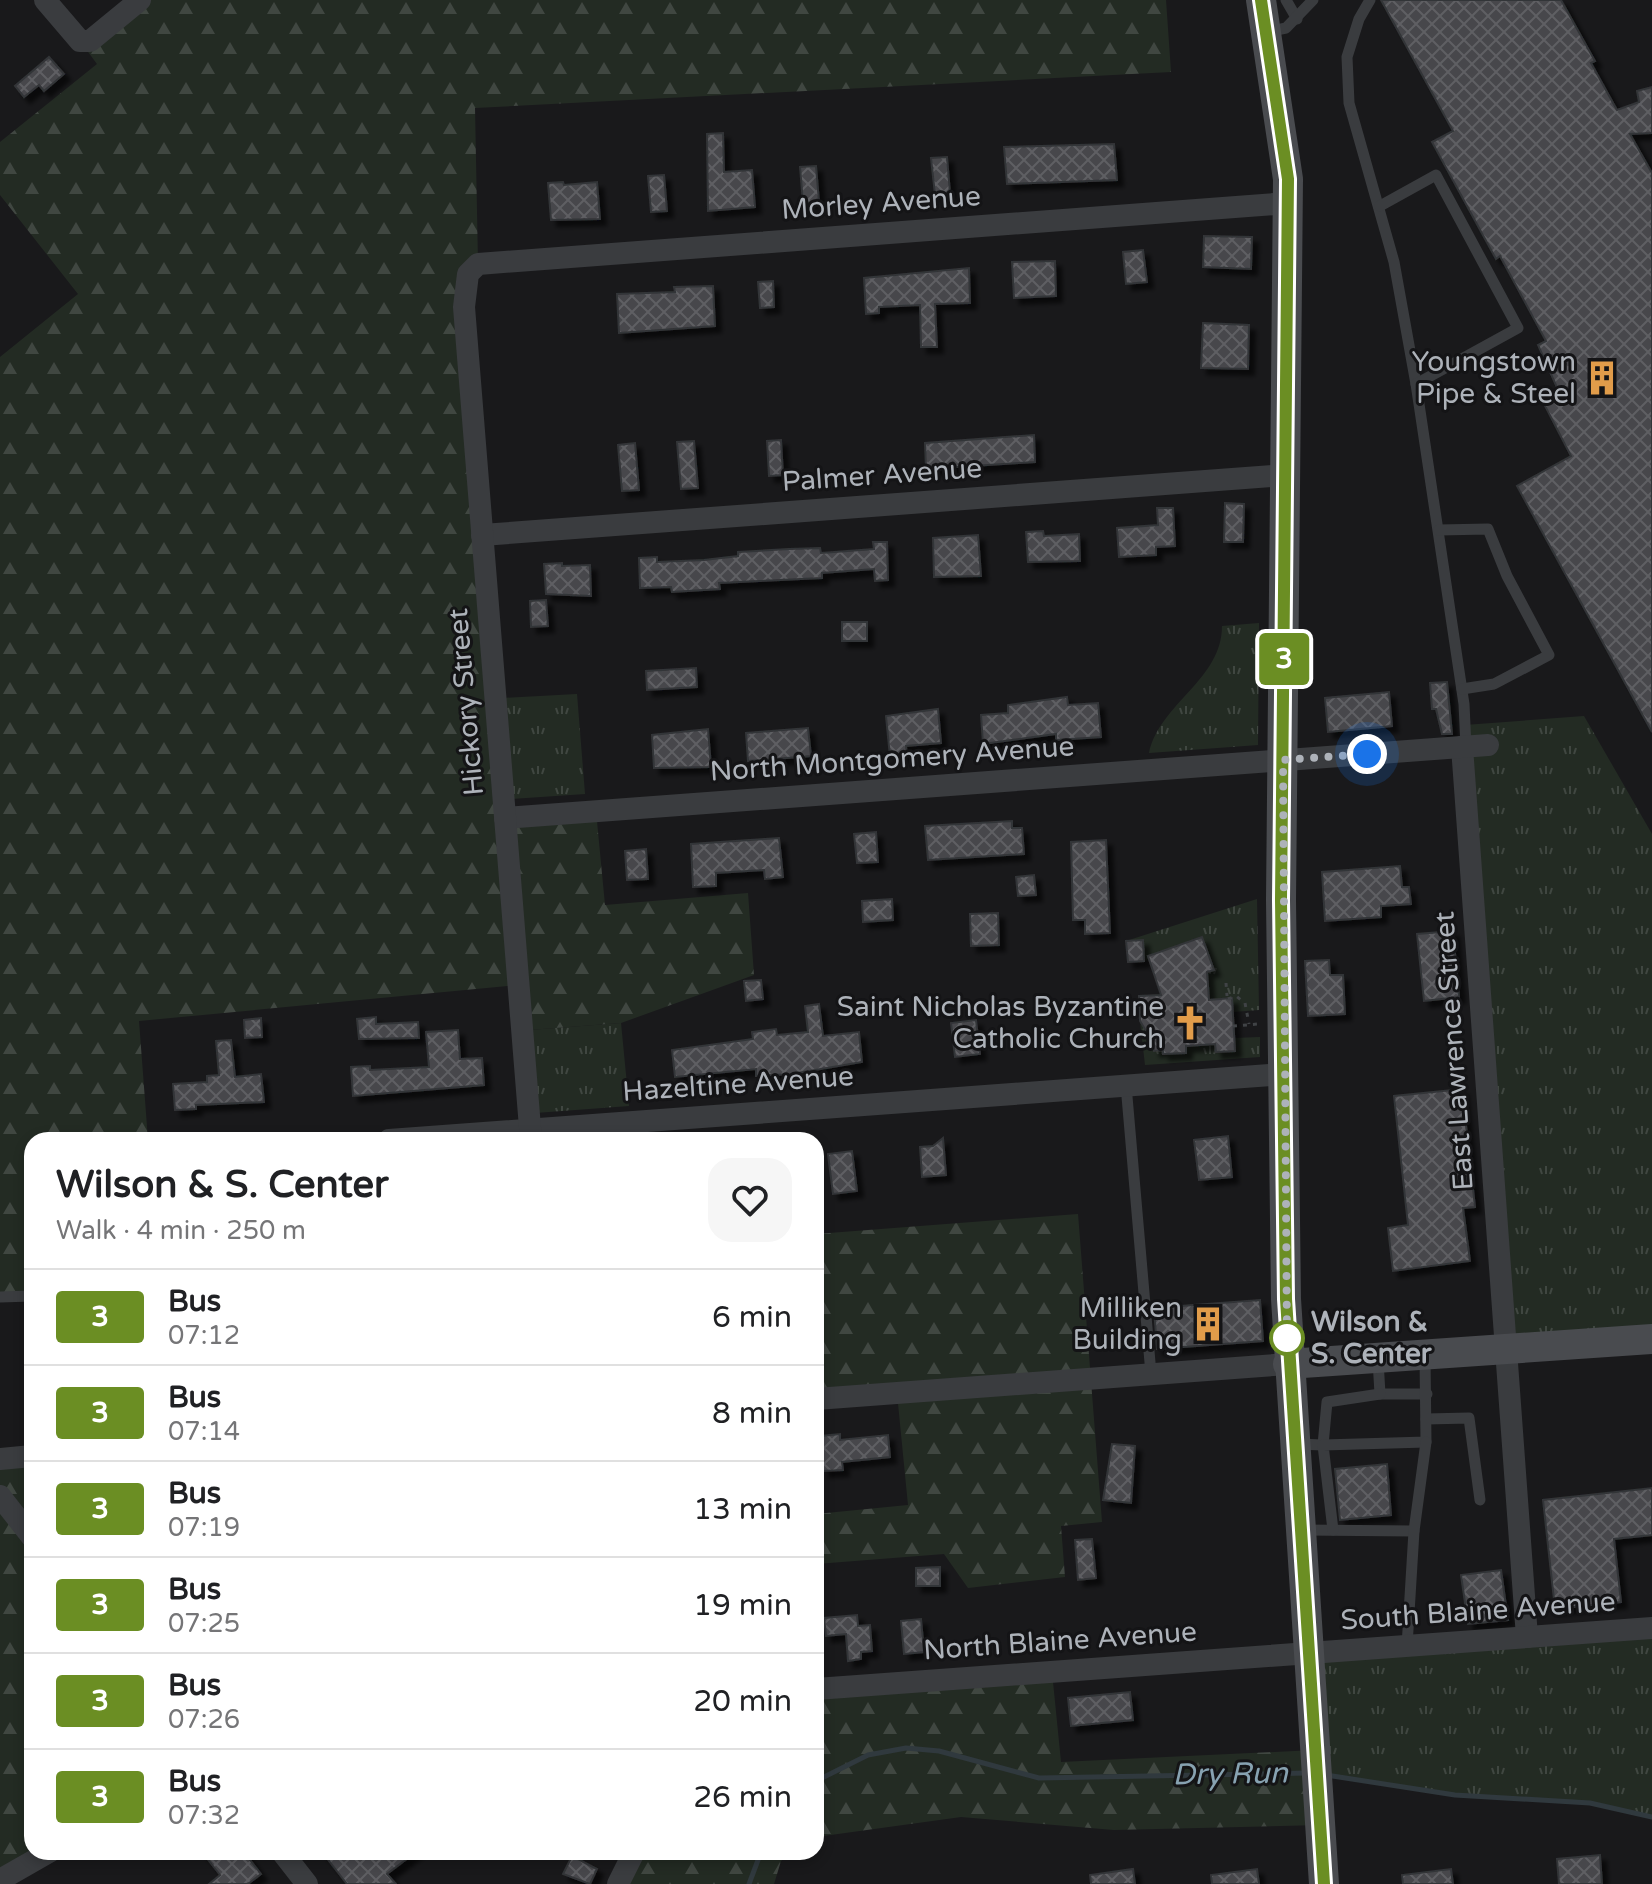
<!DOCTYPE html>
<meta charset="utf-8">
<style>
body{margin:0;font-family:"Varela Round",sans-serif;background:#f6f6f6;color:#202124;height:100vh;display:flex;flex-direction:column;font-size:30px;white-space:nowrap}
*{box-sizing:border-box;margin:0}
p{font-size:26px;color:#757577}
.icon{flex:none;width:44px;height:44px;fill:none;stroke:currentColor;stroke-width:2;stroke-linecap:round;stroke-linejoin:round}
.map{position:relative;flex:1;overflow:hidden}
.drawer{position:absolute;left:24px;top:1132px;width:800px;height:728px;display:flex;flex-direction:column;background:#fff;border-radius:24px;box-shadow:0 4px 12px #0003}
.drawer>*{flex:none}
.badge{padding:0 16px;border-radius:6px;font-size:28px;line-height:52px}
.you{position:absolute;width:40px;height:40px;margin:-20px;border:6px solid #fff;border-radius:50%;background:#1a73e8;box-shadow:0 0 0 12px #1a73e833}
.map>.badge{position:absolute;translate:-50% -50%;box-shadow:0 0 0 4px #fff}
.round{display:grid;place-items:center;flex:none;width:84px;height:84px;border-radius:24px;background:#f6f6f6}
.overview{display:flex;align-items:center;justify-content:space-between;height:136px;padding:0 32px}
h1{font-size:38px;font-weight:700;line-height:60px}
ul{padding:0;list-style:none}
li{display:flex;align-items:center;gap:24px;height:96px;padding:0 32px;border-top:2px solid #e0e0e0}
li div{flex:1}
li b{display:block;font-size:30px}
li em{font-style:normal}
li .badge{min-width:88px;font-weight:700;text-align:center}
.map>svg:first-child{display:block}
.grass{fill:url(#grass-tufts)}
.forest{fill:url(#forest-firs)}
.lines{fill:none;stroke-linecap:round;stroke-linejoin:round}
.stream{stroke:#30393e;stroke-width:5}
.building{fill:url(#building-cross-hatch);stroke:#333437;stroke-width:2;filter:url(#shadow)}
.path{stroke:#404346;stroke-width:3;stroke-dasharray:4 6;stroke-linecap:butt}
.lane{stroke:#3a3c3f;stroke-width:11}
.street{stroke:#3a3c3f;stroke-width:22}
.secondary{stroke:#494b4f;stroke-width:30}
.line-casing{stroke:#fff;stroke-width:18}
.line{stroke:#6b8e23;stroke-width:12}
.walk{stroke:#adb2b9;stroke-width:8;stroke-dasharray:0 14.4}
.stop-dot{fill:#fff;stroke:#6b8e23;stroke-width:4}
.labels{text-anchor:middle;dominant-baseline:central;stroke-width:6;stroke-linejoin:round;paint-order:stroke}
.street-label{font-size:28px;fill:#adb2b9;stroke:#141416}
.poi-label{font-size:28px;fill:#adb2b9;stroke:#141416;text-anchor:end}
.stop-label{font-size:28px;font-weight:bold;fill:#adb2b9;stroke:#141416;text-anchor:start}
.water-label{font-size:30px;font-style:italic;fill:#87a2b1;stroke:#141416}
</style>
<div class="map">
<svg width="1652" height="1884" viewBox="0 0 1652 1884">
<defs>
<pattern id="grass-tufts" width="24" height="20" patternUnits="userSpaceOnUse" patternTransform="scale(2)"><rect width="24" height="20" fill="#232b23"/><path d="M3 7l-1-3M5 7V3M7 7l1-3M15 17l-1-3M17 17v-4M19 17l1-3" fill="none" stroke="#404741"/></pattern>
<pattern id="forest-firs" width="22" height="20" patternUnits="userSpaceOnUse" patternTransform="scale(2)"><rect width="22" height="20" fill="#232b23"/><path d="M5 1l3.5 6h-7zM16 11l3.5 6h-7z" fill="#404741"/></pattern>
<pattern id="building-cross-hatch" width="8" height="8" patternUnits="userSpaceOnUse" patternTransform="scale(2)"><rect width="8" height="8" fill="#46474b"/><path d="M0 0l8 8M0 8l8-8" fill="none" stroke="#5e5f63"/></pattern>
<filter id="shadow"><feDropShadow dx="6" dy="6" stdDeviation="2" flood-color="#0009"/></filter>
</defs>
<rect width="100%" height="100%" fill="#19191b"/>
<!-- grass -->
<g class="grass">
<path d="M1259 623 1258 745 1149 753C1160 703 1222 680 1222 626Z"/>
<path d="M577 694 585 794 511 799 503 698Z"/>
<path d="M1584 716 1652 834V1339L1506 1350 1465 725Z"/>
<path d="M1257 899 1259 1010 1233 1012 1231 998 1209 1003 1206 972 1214 969 1202 937 1162 951 1163 957 1144 961 1143 940 1126 941Z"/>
<path d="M1140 1021 1153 1042 1154 1051 1163 1050V1054L1186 1053V1046L1215 1044 1216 1052 1235 1051V1038L1260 1037V1057L1145 1065Z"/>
<path d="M621 1023 629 1106 535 1113 529 1030Z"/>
<path d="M1652 1628V1817L1590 1803 1455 1795 1318 1774 1308 1653Z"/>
</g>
<!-- forest -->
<g class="forest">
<path d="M140 0H1166L1171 72 475 108 478 264 468 274 505 818 596 811 605 905 748 893 754 975 621 1023 529 1030 518 985 139 1021 148 1140H32V1296L0 1297V357L78 294 0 195V142L97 64 80 41Z"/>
<path d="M1078 1214 1102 1522 1061 1526 1065 1577 968 1588 944 1554 816 1564V1514L908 1505 897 1393 816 1399V1234Z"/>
<path d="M32 1456V1852L0 1884V1459Z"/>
<path d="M1052 1672 1061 1762 1315 1750 1320 1825 1114 1830 961 1817 816 1837V1689Z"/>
<path d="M634 1852H791L781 1861 774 1884H618Z"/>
</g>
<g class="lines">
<!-- stream -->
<g class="stream">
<path d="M1326 1775 1455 1795 1590 1803 1652 1817"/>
<path d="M816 1781 868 1755 906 1748 939 1751 1039 1778 1308 1773"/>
<path d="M749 1884 761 1852"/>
</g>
</g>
<!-- building -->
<g class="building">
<path d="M1381 0H1561L1595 61 1591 63 1617 110 1639 102 1637 91 1652 87V133L1630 134 1652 173V732L1517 486 1571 456 1542 400 1559 392 1538 345 1546 341 1500 256 1496 259 1432 142 1453 131Z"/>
<path d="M49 57 64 74 44 91 39 85 24 97 15 86Z"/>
<path d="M723 133 724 172 752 170 755 207 708 211 707 134Z"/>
<path d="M1114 144 1117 180 1007 184 1004 147Z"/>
<path d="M947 157 950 193 935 195 931 158Z"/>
<path d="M816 166 819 202 803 203 800 167Z"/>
<path d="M664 175 667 211 651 212 648 176Z"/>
<path d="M563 182 564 185 597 182 600 219 551 220 548 183Z"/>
<path d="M1204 236 1252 237 1251 269 1203 267Z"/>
<path d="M1143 250 1147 282 1126 284 1123 252Z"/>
<path d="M1055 261 1056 296 1014 298 1012 262Z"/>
<path d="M969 268 970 303 935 304 937 347H921L920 305 879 307V313L866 314 864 278Z"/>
<path d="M773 281 774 307 760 308 758 282Z"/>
<path d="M713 286 715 326 619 333 617 294 675 292 674 287Z"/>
<path d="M1203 323 1249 325 1248 369 1201 368Z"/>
<path d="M1034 435 1035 462 926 469 925 443Z"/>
<path d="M781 440 783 475 769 476 767 441Z"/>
<path d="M694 441 698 488 681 489 677 442Z"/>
<path d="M635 443 639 490 622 491 618 445Z"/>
<path d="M1225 503 1244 504 1243 542H1224Z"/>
<path d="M1157 508H1173L1175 546 1156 547V555L1119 557 1117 528 1158 525Z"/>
<path d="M1043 531 1044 536 1079 534 1080 561 1028 562 1026 532Z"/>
<path d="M978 535 981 576 934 577 933 538Z"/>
<path d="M873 542H887L888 580 875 581 874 569 822 573V578L719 583 720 589 672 592 671 587 640 588 639 558 657 557V562L704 560 738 556V552L789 549 820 548 821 553 874 549Z"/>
<path d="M562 563V566L590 565 591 596 546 594 544 564Z"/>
<path d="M546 600 548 626 531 627 530 601Z"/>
<rect x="842" y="622" width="25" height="19"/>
<path d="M696 668 697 687 647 690 646 671Z"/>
<path d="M1447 682 1452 734H1442L1436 709H1432L1430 683Z"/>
<path d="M1389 692 1392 726 1328 732 1325 698Z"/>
<path d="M1067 697 1068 705 1098 703 1101 737 1056 740V734L983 744 981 715 1008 713V705Z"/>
<path d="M938 709 941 743 906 746 907 755 890 757 886 716Z"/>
<path d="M808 728 811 756 748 761 746 733Z"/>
<path d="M708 729 711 767 654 768 652 735Z"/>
<path d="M1012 821V828H1022L1024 854 928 860 925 826Z"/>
<path d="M876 832 878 862 857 863 854 834Z"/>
<path d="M779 838 783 877 765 879 764 870 716 873V886L693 887 691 844Z"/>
<path d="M1106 840 1110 933 1085 934V920H1073L1071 842Z"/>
<path d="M646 849 648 879 627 880 625 851Z"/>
<path d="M1400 866 1402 887H1409L1411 904 1381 906V917L1325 921 1322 872Z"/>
<path d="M1034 875 1036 895 1018 896 1016 877Z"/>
<path d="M892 899 893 920 863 922 862 901Z"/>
<path d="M998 913 999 945 971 946 970 914Z"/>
<path d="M1453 931 1459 997 1424 1001 1417 934Z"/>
<path d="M1202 937 1214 970 1207 972 1209 1000 1232 998 1235 1051 1216 1052 1215 1044 1186 1046V1053L1163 1054V1050L1154 1051 1153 1042 1140 1021 1139 996 1161 995 1148 956Z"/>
<path d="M1143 940 1144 961 1128 962 1126 941Z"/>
<path d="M1329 960 1330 975H1343L1345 1014 1308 1016 1305 961Z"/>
<path d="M761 980 763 999 746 1001 744 981Z"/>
<path d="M819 1004 823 1036 859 1032 862 1062 792 1074 756 1076V1069L675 1077 672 1050 753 1039 752 1032 776 1029 777 1035 808 1032 805 1006Z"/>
<path d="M376 1017V1024L418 1022 419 1038 359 1039 357 1019Z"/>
<path d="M261 1018 262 1037 245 1038 244 1020Z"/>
<path d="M976 1020 980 1054 955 1057 951 1023Z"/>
<path d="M458 1030 460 1059 482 1058 484 1085 353 1096 351 1067 370 1066V1070L429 1067 426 1032Z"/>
<path d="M231 1040 235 1077 261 1074 264 1102 196 1105V1109L175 1110 173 1084 207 1082V1076L219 1075 216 1041Z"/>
<path d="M1462 1089 1475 1207 1463 1208 1470 1261 1393 1271 1388 1228 1408 1225 1394 1096Z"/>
<path d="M1228 1136 1232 1177 1199 1180 1194 1140Z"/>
<path d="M943 1138 946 1175 922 1177 920 1147 933 1146Z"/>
<path d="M852 1151 857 1191 833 1194 828 1154Z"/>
<path d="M1260 1300 1263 1341 1157 1349 1154 1308Z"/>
<path d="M840 1434V1440L888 1435 890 1457 842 1462 843 1470 823 1471 821 1436Z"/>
<path d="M1112 1444 1135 1446 1131 1503 1103 1500Z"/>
<path d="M1387 1464 1391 1515 1340 1520 1335 1469Z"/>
<path d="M1652 1488V1535L1614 1539 1621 1602 1555 1609 1543 1500Z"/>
<path d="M1092 1539 1096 1578 1078 1580 1075 1540Z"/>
<path d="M940 1567V1586H916V1568Z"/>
<path d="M1501 1570 1508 1620 1468 1624 1461 1575Z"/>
<path d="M857 1615 858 1626 870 1625 872 1651 861 1652V1659L848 1661 846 1634 826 1636 824 1618Z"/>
<path d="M921 1619 924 1652 904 1654 901 1621Z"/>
<path d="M1130 1692 1133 1720 1071 1726 1068 1698Z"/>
<path d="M202 1852H244L261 1874 248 1884H209L220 1875Z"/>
<path d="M322 1852H344L348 1858 358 1852 363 1858 371 1852 379 1858 387 1852H416L387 1874 396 1884H347Z"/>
<path d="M1600 1855 1602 1884H1559L1557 1859Z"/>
<path d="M572 1856 597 1869 590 1884 563 1874Z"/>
<path d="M1133 1869 1135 1884H1091L1090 1875Z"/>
<path d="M1257 1869 1259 1884H1212L1211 1875Z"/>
<path d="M1451 1869 1453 1884H1403L1402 1875Z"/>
</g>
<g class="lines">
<!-- path -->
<g class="path">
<path d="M1226 983 1227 996"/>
<path d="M1228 999 1236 996 1245 1003 1249 1024"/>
<path d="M1233 1026 1258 1024"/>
</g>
<!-- lane -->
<g class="lane">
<path d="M1286 0 1297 19"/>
<path d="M1370 0 1359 19 1347 57 1349 103 1394 262 1416 384 1464 704 1466 747"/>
<path d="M1267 32 1286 28 1313 0"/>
<path d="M1380 206 1436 175 1518 328 1416 384"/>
<path d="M1439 530 1488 529 1507 576 1549 655 1494 684 1462 689"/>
<path d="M1126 1085 1151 1374"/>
<path d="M0 1297 32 1296"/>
<path d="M1378 1360 1380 1394H1427"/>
<path d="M1426 1419 1469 1418 1480 1500"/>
<path d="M1297 1444 1323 1445 1327 1402 1380 1394"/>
<path d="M1303 1530 1414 1531"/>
<path d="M1333 1530 1323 1445 1426 1442 1425 1357"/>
<path d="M1407 1646 1414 1531 1426 1442"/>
</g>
<!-- street -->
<g class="street">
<path d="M45 0 80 41H90L140 0"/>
<path d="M482 535 1286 475"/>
<path d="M1462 747 1527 1637"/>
<path d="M505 818 1488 745"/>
<path d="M389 1140 1284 1074"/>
<path d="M531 1140 464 307 468 274 478 264 1288 203"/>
<path d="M816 1399 1288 1364"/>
<path d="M0 1459 32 1456"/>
<path d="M0 1496 32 1537"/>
<path d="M816 1689 1652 1628"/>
<path d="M282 1852 307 1884"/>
<path d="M0 1880 49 1852"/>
<path d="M618 1884 634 1852"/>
</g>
<!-- secondary -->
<g class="secondary">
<path d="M1261 0 1288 179 1281 900 1286 1299 1324 1884"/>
<path d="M1288 1364 1652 1339"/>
</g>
</g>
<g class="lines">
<!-- line casing -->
<g class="line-casing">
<path id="line" d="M1261 0 1288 179 1281 900 1286 1299 1324 1884"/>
</g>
<!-- line -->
<use href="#line" class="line"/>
<!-- walk -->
<path class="walk" d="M1287 1338V1343L1283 760 1367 754"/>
</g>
<!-- icons -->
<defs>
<g id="building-bare" transform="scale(2.76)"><path d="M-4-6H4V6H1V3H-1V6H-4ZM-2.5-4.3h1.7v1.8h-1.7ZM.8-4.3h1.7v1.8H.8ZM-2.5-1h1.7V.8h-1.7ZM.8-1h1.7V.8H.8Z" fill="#e19c4a" stroke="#141416" stroke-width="2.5" paint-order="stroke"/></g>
<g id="church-bare" transform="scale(2.76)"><path d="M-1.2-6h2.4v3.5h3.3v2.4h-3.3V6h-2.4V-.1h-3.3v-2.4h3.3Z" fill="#e19c4a" stroke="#141416" stroke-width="2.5" paint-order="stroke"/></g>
</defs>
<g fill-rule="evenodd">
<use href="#building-bare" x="1602" y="378"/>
<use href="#church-bare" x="1190" y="1023"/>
<use href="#building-bare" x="1208" y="1324"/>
</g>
<!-- markers -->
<circle class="stop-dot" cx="1287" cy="1338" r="16"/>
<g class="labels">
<!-- street labels -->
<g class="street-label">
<text transform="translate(881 203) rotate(-4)">Morley Avenue</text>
<text transform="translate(882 475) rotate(-4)">Palmer Avenue</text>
<text transform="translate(466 702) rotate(-95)">Hickory Street</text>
<text transform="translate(892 759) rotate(-4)">North Montgomery Avenue</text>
<text transform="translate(1454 1051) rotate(-94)">East Lawrence Street</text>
<text transform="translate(738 1084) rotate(-4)">Hazeltine Avenue</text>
<text transform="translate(1478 1611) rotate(-4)">South Blaine Avenue</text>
<text transform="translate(1060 1641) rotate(-4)">North Blaine Avenue</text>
</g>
<!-- poi labels -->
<g class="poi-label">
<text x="1576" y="362">Youngstown<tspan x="1576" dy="32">Pipe &amp; Steel</tspan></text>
<text x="1164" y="1007">Saint Nicholas Byzantine<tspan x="1164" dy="32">Catholic Church</tspan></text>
<text x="1182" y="1308">Milliken<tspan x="1182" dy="32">Building</tspan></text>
</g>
<!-- stop labels -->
<g class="stop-label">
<text x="1311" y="1322">Wilson &amp;<tspan x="1311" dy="32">S. Center</tspan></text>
</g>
<!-- water labels -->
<g class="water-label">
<text transform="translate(1230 1774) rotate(-1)">Dry Run</text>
</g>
</g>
</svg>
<div class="you" style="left:1367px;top:754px"></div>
<b class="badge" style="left:1284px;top:659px;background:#6b8e23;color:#fff">3</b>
<section class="drawer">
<div class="overview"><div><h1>Wilson &amp; S. Center</h1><p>Walk · 4 min · 250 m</p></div><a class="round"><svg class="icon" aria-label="heart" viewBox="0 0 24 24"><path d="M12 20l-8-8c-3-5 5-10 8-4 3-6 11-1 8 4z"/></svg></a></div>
<ul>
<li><span class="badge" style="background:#6b8e23;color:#fff">3</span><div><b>Bus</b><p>07:12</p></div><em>6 min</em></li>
<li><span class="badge" style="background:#6b8e23;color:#fff">3</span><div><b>Bus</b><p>07:14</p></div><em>8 min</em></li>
<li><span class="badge" style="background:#6b8e23;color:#fff">3</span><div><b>Bus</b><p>07:19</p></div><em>13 min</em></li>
<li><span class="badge" style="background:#6b8e23;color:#fff">3</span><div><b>Bus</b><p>07:25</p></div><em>19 min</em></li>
<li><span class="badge" style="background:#6b8e23;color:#fff">3</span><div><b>Bus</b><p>07:26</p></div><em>20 min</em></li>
<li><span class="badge" style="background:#6b8e23;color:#fff">3</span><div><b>Bus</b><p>07:32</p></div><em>26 min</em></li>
</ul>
</section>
</div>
